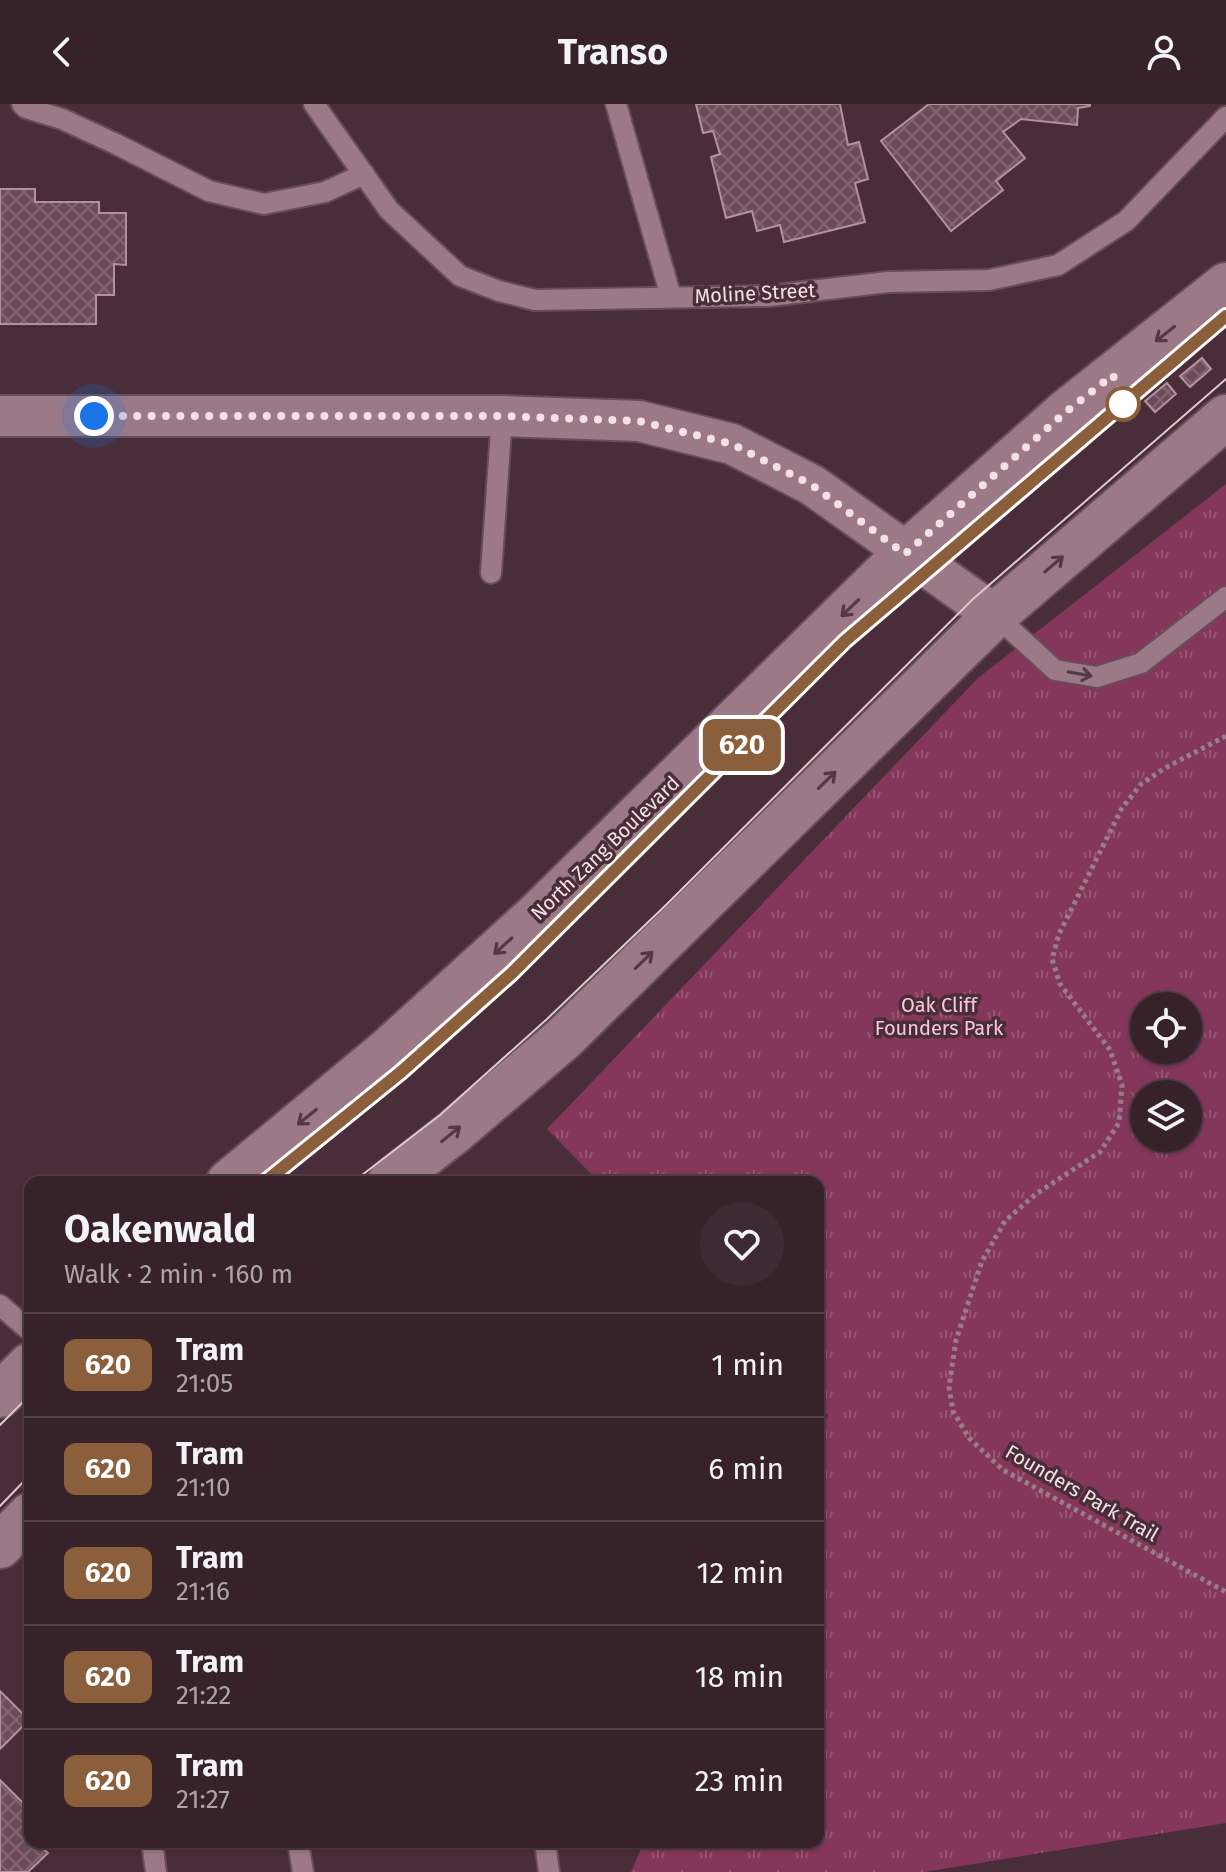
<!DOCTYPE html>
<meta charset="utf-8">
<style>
body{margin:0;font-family:"Fira Sans",sans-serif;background:#3e2a32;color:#f1f3f6;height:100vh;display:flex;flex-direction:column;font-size:30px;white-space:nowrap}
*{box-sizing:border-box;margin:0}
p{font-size:26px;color:#aaa4a8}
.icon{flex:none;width:44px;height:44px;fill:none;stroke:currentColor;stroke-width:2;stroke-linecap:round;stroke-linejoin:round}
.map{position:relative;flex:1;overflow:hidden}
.details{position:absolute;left:24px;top:1072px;width:800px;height:672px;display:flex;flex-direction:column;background:#37222a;border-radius:16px;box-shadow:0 2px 6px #0004,0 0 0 2px #513f47}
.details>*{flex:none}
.badge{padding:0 16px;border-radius:12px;font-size:28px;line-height:52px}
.tools{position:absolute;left:1130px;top:888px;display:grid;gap:16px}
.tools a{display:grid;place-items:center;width:72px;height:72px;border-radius:50%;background:#37222a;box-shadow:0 2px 6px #0004,0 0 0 2px #513f47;font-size:40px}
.you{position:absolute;width:40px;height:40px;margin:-20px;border:6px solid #fff;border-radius:50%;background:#1a73e8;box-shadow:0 0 0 12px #1a73e833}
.map>.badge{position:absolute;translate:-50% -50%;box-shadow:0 0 0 4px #fff}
.round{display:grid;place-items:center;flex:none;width:84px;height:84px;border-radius:42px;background:#3e2a32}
.headline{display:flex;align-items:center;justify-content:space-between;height:136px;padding:0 40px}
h1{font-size:38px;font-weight:700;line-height:60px}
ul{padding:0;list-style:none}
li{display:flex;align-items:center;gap:24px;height:104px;padding:0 40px;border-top:2px solid #513f47}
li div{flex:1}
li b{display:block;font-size:30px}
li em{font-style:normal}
li .badge{min-width:88px;font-weight:700;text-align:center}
header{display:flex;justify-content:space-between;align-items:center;height:104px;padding:0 40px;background:#37222a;font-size:36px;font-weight:700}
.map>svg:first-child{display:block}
.grass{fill:url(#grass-tufts);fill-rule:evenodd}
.building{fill:url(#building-cross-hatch);stroke:#b4919e;stroke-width:2}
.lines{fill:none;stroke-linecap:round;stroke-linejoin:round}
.service-casing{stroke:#664d58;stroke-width:24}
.minor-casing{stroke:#664d58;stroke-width:44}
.secondary-casing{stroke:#664d58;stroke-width:48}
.path{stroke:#977f88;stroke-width:5;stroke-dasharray:4 4;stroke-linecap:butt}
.service{stroke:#9b7986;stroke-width:20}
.minor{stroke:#9b7986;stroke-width:40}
.secondary{stroke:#9b7986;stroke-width:44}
.tram{stroke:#ddc9d0;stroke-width:2}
.oneway{stroke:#553844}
.line-casing{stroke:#fff;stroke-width:18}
.line{stroke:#8b5e3c;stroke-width:12}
.walk{stroke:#f4e1e7;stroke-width:8;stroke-dasharray:0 14.4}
.stop-dot{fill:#fff;stroke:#8b5e3c;stroke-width:4}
.labels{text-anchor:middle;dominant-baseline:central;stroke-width:7;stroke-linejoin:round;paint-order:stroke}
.street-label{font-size:20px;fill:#f4e1e7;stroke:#492d38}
.park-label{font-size:20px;fill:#f8c8da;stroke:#492d38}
</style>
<header><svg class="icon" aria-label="back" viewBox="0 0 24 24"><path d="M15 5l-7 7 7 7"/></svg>Transo<svg class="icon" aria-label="person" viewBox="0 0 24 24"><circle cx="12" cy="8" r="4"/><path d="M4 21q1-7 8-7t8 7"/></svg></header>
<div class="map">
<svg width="1226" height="1768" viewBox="0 0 1226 1768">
<defs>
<pattern id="grass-tufts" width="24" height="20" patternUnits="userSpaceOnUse" patternTransform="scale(2)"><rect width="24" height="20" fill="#85375b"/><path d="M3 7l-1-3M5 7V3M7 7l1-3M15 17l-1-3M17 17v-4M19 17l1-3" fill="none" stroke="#975473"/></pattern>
<pattern id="building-cross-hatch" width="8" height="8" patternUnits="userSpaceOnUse" patternTransform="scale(2)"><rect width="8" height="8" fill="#6c4c59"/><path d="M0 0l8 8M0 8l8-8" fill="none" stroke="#826671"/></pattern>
</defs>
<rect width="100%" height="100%" fill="#492d38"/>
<!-- grass -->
<path class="grass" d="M1226 380V1719L924 1768H631L644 1738H818V1334L828 1311 818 1301V1078H599L547 1025 978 574ZM1144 902H1188V946H1144ZM1144 990H1188V1034H1144Z"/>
<!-- building -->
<g class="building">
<path d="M696 0H840L848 41 859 38 868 75 855 79 865 118 784 138 780 121 757 127 752 107 726 114 711 53 720 50 713 27 703 29Z"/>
<path d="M929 0H1090V2L1078 4 1077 21 1021 15 1003 28 1025 54 996 77 1003 86 951 127 881 37Z"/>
<path d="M0 85H35V98H99V109H126V161L114 160V191H96V220H0Z"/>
<path d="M1202 254 1211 265 1190 283 1180 272Z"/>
<path d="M1167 279 1176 290 1155 308 1145 297Z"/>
<path d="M0 1587 29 1616 0 1645Z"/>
<path d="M0 1676 30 1706V1738H36L48 1749 28 1768H0Z"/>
</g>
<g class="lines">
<!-- service casing -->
<g class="service-casing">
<g id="service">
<path d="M22 0 26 4 62 15 116 40 209 87 264 100 325 88 364 70"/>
<path d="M314 0 389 106 460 172 499 187 535 196 769 192 888 178 989 176 1058 161 1126 117 1226 13"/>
<path d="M616 0 671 193"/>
<path d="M491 469 502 312"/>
<path d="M995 511 1055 566 1097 573 1141 559 1226 493"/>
<path d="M0 1201 30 1227"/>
<path d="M152 1738 156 1768"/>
<path d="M298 1738 303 1768"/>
<path d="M545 1738 549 1768"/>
</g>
</g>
<!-- minor casing -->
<g class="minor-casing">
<path id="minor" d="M0 312H502L639 317 732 340 812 381 995 511"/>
</g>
<!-- secondary casing -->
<g class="secondary-casing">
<g id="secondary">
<path d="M229 1078 386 948 538 810 905 450 1067 307 1226 181"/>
<path d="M390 1078 454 1028 564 934 995 511 1226 313"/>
<path d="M0 1291 30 1261"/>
<path d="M0 1442 30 1411"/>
</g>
</g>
<!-- path -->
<path class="path" d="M1226 632 1165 664 1141 680 1122 704 1059 830 1052 855 1060 880 1110 946 1122 981 1119 1019 1100 1048 1036 1090 1005 1117 982 1157 956 1236 949 1283 953 1307 969 1334 1003 1366 1226 1488"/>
<!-- service -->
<use href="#service" class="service"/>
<!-- minor -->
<use href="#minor" class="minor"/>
<!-- secondary -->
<use href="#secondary" class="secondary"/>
<!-- tram -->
<g class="tram">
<path d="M265 1078 401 968 512 869 635 749 845 537 1226 212"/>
<path d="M353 1078 440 1011 547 915 668 799 973 495 1226 275"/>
<path d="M0 1321 30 1291"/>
<path d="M0 1402 30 1371"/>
</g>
</g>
<!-- one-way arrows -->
<defs><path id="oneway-shaft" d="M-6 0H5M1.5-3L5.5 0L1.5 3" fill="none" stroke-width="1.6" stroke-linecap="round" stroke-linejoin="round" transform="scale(2)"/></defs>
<g class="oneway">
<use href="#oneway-shaft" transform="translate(1165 230) rotate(142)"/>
<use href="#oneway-shaft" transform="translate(1054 460) rotate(-41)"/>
<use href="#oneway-shaft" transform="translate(850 504) rotate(136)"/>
<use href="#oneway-shaft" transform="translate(1080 570) rotate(10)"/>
<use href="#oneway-shaft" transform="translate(827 676) rotate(-44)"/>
<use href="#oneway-shaft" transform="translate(503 842) rotate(138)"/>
<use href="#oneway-shaft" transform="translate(644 856) rotate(-44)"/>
<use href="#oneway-shaft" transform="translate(307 1013) rotate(141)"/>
<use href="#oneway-shaft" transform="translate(451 1030) rotate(-39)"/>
</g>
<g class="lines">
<!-- line casing -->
<g class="line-casing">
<path id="line" d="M265 1078 401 968 512 869 845 537 1226 212"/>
</g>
<!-- line -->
<use href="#line" class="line"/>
<!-- walk -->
<path class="walk" d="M94 312H502L639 317 732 340 812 381 905 450 1067 307 1113 271 1123 300"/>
</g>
<!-- markers -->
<circle class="stop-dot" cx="1123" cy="300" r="16"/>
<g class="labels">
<!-- street labels -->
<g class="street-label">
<text transform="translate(755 189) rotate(-3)">Moline Street</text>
<text transform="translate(605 744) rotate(-44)">North Zang Boulevard</text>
<text transform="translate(1082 1389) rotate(30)">Founders Park Trail</text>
</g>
<!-- park labels -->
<g class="park-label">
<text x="939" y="901">Oak Cliff<tspan x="939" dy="23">Founders Park</tspan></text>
</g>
</g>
</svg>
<div class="tools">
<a><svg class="icon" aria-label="locate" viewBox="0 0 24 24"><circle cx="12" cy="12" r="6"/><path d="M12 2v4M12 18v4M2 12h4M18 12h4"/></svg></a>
<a><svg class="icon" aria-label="layers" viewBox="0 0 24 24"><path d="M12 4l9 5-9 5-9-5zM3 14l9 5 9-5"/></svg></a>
</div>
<div class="you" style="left:94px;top:312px"></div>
<b class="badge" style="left:742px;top:641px;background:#8b5e3c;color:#fff">620</b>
<section class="details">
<div class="headline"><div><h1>Oakenwald</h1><p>Walk · 2 min · 160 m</p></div><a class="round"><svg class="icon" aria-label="heart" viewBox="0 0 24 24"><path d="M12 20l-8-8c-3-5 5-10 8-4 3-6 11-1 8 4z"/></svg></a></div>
<ul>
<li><span class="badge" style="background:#8b5e3c;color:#fff">620</span><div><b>Tram</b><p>21:05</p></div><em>1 min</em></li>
<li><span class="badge" style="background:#8b5e3c;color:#fff">620</span><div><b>Tram</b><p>21:10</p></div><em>6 min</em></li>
<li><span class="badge" style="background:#8b5e3c;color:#fff">620</span><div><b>Tram</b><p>21:16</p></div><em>12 min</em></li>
<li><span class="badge" style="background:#8b5e3c;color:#fff">620</span><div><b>Tram</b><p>21:22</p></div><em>18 min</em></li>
<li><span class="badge" style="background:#8b5e3c;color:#fff">620</span><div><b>Tram</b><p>21:27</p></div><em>23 min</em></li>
</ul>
</section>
</div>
